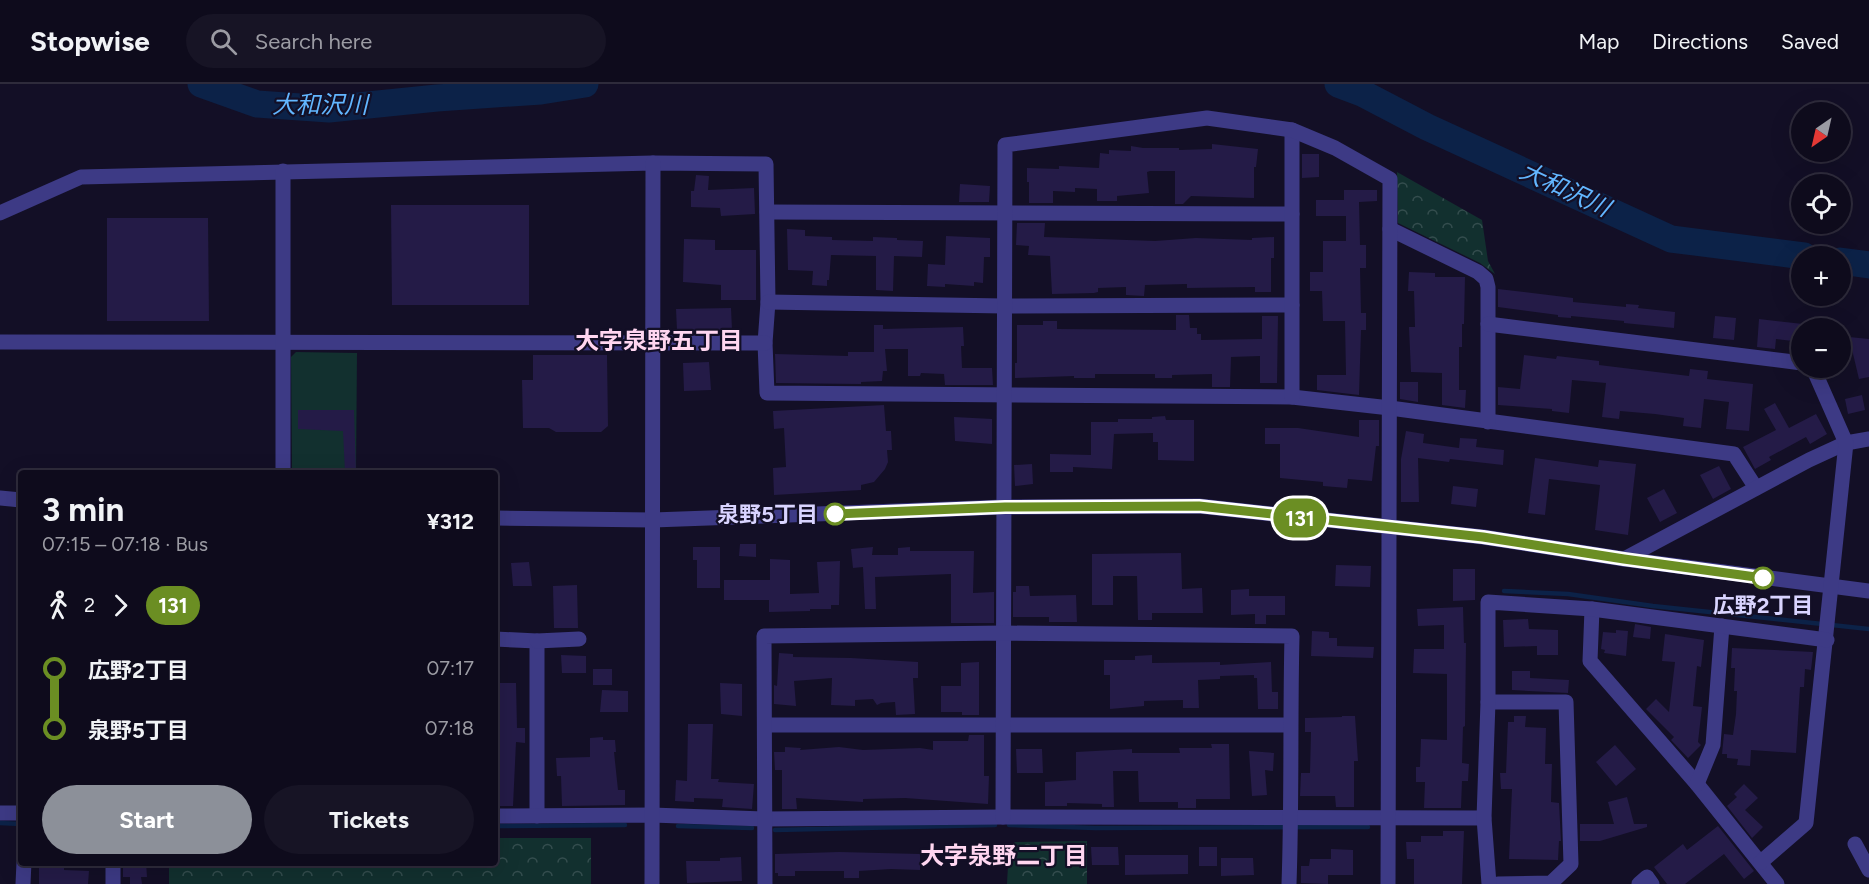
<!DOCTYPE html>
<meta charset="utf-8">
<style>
body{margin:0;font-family:Figtree,"Noto Sans JP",sans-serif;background:#171425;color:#f1f3f6;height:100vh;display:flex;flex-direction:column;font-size:22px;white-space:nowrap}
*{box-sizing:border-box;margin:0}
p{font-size:20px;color:#9b9ba3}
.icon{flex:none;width:33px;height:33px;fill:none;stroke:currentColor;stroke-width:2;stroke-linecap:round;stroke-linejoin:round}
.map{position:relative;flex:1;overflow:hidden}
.sheet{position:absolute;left:18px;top:386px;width:480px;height:396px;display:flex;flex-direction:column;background:#0e0b1c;border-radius:6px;box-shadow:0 6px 24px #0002,0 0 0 2px #2e2b3b}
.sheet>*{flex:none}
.badge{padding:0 12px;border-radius:20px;font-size:21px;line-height:39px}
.needle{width:39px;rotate:214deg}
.controls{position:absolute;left:1791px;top:18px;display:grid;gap:12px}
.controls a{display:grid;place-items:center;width:60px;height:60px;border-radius:50%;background:#0e0b1c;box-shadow:0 6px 24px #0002,0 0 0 2px #2e2b3b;font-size:30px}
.map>.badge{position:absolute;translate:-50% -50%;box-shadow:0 0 0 3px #fff}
.legs{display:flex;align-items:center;gap:9px;height:66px;padding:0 24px;font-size:20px}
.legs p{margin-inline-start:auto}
.summary{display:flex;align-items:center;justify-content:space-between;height:102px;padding:0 24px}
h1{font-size:33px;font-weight:700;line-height:45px}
.primary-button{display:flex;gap:12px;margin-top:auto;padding:12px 24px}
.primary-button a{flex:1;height:69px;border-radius:36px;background:#8c9099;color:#fff;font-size:24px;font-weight:700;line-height:69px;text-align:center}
.primary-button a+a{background:#171425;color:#f1f3f6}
ul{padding:0 24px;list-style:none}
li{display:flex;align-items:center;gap:21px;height:60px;font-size:22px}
li i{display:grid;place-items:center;width:9px;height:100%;margin:0 8px;background:currentColor}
li i::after{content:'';width:15px;height:15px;margin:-8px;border:4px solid;border-radius:50%;background:#0e0b1c}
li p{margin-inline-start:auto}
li:first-child i{background:linear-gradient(#0000 50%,currentColor 0)}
li:last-child i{background:linear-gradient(currentColor 50%,#0000 0)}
header{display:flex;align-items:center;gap:36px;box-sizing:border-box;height:84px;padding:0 30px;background:#0e0b1c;border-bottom:2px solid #2e2b3b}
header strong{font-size:28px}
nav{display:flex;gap:33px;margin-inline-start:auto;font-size:21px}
.search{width:420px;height:54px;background:#171425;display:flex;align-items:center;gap:15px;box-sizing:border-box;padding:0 21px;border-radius:33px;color:#9b9ba3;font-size:22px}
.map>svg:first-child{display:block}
.park{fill:url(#park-crowns)}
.pitch{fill:#12302f}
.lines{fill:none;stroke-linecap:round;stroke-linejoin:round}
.stream{stroke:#0c2248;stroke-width:4.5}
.river{stroke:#0c2248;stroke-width:27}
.building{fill:#241b47}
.minor{stroke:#3d3a85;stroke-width:15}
.line-1-casing{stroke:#fff;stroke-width:14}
.line-1{stroke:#6b8e23;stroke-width:9}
.stop-1-dot{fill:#fff;stroke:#6b8e23;stroke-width:3}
.labels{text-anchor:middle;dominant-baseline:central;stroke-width:4.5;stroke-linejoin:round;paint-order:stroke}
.stop-label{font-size:22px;font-weight:bold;fill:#d9d4ff;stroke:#130f26;text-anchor:end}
.water-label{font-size:24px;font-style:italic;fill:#62b6ff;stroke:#130f26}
.neighbourhood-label{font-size:24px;font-weight:bold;fill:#ffd6f0;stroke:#130f26}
</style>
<header>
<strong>Stopwise</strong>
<div class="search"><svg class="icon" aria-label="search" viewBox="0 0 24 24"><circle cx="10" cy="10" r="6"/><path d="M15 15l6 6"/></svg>Search here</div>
<nav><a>Map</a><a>Directions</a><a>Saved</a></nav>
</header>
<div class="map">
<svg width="1869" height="800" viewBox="0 0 1869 800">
<defs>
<pattern id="park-crowns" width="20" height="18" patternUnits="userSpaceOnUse" patternTransform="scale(1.5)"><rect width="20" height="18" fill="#12302f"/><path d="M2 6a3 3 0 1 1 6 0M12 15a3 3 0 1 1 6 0" fill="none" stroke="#344d4e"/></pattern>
</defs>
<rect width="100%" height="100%" fill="#130f26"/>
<!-- park -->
<g class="park">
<path d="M1397 88 1482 136 1488 177 1495 190 1480 179 1398 139Z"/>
<path d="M495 754H591V800H169V779L495 778Z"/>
<path d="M1087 757V800H1007L1009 764 1015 758Z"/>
</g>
<!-- pitch -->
<path class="pitch" d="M296 268 357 269 356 388H292L291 273Z"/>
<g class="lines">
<!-- stream -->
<g class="stream">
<path d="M1504 507 1568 510 1653 522 1869 545"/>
<path d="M0 739 21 740"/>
<path d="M1009 741 1095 744 1368 743"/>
<path d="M495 742 625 741"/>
<path d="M678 742 752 744"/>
<path d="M775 746 995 741"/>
</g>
<!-- river -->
<g class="river">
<path d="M201 0 257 20 329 25 437 14 541 7 585 0"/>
<path d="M1338 0 1362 9 1427 43 1671 155 1804 172"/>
<path d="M1840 177 1869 181"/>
</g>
</g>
<!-- building -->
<g class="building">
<path d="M1212 60 1258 65 1256 83H1254V114L1191 112 1183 120H1175V87H1150L1147 88 1149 109 1117 112V117H1097V105L1075 104V108L1053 107V119H1029V98H1027V84L1059 85V82L1099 84 1100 69 1109 70V66L1131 67V62L1143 64H1179V66L1212 65Z"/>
<path d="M1302 70H1319V93L1302 94Z"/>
<path d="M696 91 709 92 708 106 754 104 755 130 721 132 720 124 691 123V107H694Z"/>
<path d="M960 100 990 102 989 118H959Z"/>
<path d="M1344 106H1377V117L1359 118 1360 161H1366V184H1360L1361 229H1366V246H1361L1359 311 1317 306V291H1346L1345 237H1323L1322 207H1310V188H1323V157H1346V132H1316V116H1344Z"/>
<path d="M391 121H529V221H392Z"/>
<path d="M107 134H208L209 237H107Z"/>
<path d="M1017 139H1045L1044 153 1155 157 1196 154 1252 156V154L1274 153V174H1271V208H1255V203L1187 204V200L1145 201 1144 212 1126 211V203L1098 204V208L1094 209 1052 210 1050 172 1028 171 1029 162 1016 161Z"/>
<path d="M787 145 805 146V152L832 153V156L873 157V153L897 154V156L923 157 922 173 894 172 893 207 876 206V172L831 171 829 196H827V202L812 201 813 187 788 186Z"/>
<path d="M946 152 990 154V173H984L983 199 974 198V202L945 200V203L927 202 928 180 945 181Z"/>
<path d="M684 155 715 156V166H756V216H721V201L683 198Z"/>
<path d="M1409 188 1435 189V193H1465L1464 240H1462V263H1459V306H1466L1465 324 1442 321V289L1411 288 1409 243H1415L1414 207H1408Z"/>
<path d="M1498 205 1573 214V218L1626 223V220L1639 221 1638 224 1675 228 1674 244 1624 239V237L1571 232V234L1558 233V231L1498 223Z"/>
<path d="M731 224 732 246H677L676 225Z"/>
<path d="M1176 231H1189L1190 244H1197V250H1201V256L1262 255V232H1278L1277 299H1260V272L1231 273 1230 303H1212V290L1172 291V294H1155V290H1095V294H1074V292L1015 294V279H1017V241H1043V237H1057V245L1176 246Z"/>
<path d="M1715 232 1736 234 1734 256 1713 254Z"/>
<path d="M1759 235 1803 240 1801 258 1776 255 1775 265 1757 263Z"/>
<path d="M874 241H883V245L963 243 964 262H961L962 284H992L993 301H945L944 290 921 289 920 292H908V265H885L887 287H883L882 297 861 298V300L776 299 775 270 848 272V268H874Z"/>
<path d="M1849 253 1869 255V293L1859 295Z"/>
<path d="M533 271H607L608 342 601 348H556L549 344H523L522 296H533Z"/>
<path d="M1524 271 1556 275 1557 272 1599 277V281L1689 292 1690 285 1708 287 1707 295 1753 300 1749 347 1726 345 1729 318 1704 315 1701 344 1683 342 1684 334 1655 330 1620 327 1619 335 1602 333 1606 299 1572 296 1569 329 1552 327V325L1498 321V303L1520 305Z"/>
<path d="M709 278 711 306 684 307 683 279Z"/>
<path d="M1400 298H1418V318L1400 315Z"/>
<path d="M1862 311 1865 326 1848 330 1845 315Z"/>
<path d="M1775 319 1789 344 1816 330 1827 350 1810 360 1806 353 1769 373 1771 376 1755 385 1743 363 1776 346 1764 325Z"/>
<path d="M884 321 886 347H891L892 366H887L888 378 885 385 874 398 861 401V406L774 411 773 384 786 383 784 344 774 345 773 327Z"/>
<path d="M298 326H354L356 388H345L343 347 298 345Z"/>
<path d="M1165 332 1166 336H1194V377L1158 376V358H1153V349L1114 350 1112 385 1073 383V388H1050V370L1091 371V338H1118V335H1152V333Z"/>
<path d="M954 333 992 335V360L955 357Z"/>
<path d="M1359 336H1379V362H1376L1372 397 1348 395 1347 404 1323 402V398L1280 394V360H1265V344H1298L1359 353Z"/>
<path d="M1406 347 1424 350 1423 359 1459 364 1460 354 1477 355 1476 363 1504 366 1503 381 1450 375 1449 378 1418 374 1419 418H1401V375Z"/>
<path d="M1535 374 1598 383 1599 376 1636 380 1628 451 1595 446 1600 401 1549 395 1545 431 1528 429Z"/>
<path d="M1032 380 1033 400 1015 402 1014 381Z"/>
<path d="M1719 382 1731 405 1713 415 1700 391Z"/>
<path d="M1453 402 1478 405 1476 423 1451 420Z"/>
<path d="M1664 405 1677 429 1660 438 1647 414Z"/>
<path d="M740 460H756V473L739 472Z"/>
<path d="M693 463H720V504H697V476H693Z"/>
<path d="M873 463 872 471H898V464L910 463V467H974L973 509 994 508V539H951V490L875 493 876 525H865L863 483 853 484 851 465Z"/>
<path d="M1181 469 1182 505 1202 504 1203 529H1152V536H1138L1137 492H1113V521H1092V470Z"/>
<path d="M770 475 790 476V510L819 509 817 478 840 477 839 521H831V525H810V527L769 528V516H724V496H770Z"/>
<path d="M529 478 532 502H513L511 479Z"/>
<path d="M1336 481 1371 482 1370 503 1335 502Z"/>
<path d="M1453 485H1475V516L1453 517Z"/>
<path d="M577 501 578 544H554L553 502Z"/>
<path d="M1016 502H1029L1030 512 1076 511 1077 538H1049V533H1013V508H1016Z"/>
<path d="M1249 505V512H1285V531H1266V540H1255V530L1231 531V506Z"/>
<path d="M1463 523 1464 559H1466L1465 642 1463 643 1462 679 1469 680 1468 697H1462L1461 724H1424L1425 698H1416V683H1420L1421 655 1447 656V590L1413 589 1414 565H1444V541L1418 542 1417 525Z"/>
<path d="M1528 535 1529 545 1558 546V571H1537V562L1504 563 1503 536Z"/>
<path d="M1635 540 1651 543 1650 555 1633 553Z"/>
<path d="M1616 546 1628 547 1626 572 1604 569 1605 566 1601 565 1603 548 1616 549Z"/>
<path d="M1312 547 1329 548V554H1337V562L1374 563 1373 574 1311 572Z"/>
<path d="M1665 550 1704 556 1701 583 1697 582 1693 622 1702 623 1698 658 1701 661 1688 674 1671 656 1674 653 1646 625 1656 615 1669 628 1675 578 1662 577Z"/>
<path d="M1732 564 1813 568 1811 586 1805 585 1804 603H1800L1796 669 1751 666 1750 682 1737 681 1738 675 1727 674V670H1722L1724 650 1733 651 1736 630 1737 607H1734L1735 584H1731Z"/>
<path d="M779 569 793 570V573L851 574 918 578V594H913L915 630 896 631 895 618 881 619 877 621 873 615 855 616V622L831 621 832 594 794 597 796 622 774 620V601L777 602Z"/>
<path d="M561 571 586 572V589H562Z"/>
<path d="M1152 571V579L1220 578V581L1271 578 1272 608H1278V625H1258L1257 594H1254V591L1220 592V595L1198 596 1199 624H1183V616L1144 617V622L1110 625V591H1104V576H1135V572Z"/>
<path d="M979 578V631H962V628H941V602H961V579Z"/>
<rect x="593" y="585" width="19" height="16"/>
<path d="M1512 587H1530V594L1569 596 1568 609 1512 606Z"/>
<path d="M500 599H516L517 644H525V659L516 658 513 722H496V706H498Z"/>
<path d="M720 599 742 600V632L721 630Z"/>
<path d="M602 606 628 607V628H600Z"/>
<path d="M1342 632H1355L1358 677H1354V723H1336L1335 712H1300L1301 689H1310L1311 648H1305V634L1342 633Z"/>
<path d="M1514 632H1526L1525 643 1546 644 1545 680H1552L1551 718 1559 719 1561 757H1559L1558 776 1509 775 1512 705H1501L1500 689H1506L1508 638H1514Z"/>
<path d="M688 640H713L711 695H719L718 698 754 700 752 725 722 723 723 715 694 714V718L675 717 676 696 687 697Z"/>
<path d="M969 651H984V692H989L988 720 905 714 863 715V718L796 714 797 725H782V686H775L774 668H785V663L801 664 800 666 839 663 863 666 920 664 933 666V657H968Z"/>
<path d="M603 653V656H615L616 668H614L618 706H625V721L562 722 561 692H557L556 674 590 673V654Z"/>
<path d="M1211 660H1229L1230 715H1196V724H1178V718H1139L1138 687H1113L1114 723H1102V720L1067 719V722H1045V698L1076 696V668L1132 665V669H1180L1179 664H1212Z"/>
<path d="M1615 661 1636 685 1616 702 1596 678Z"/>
<path d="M1016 665H1042L1043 689H1017Z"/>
<path d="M1249 667 1274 669 1273 687 1265 686 1267 711 1252 712Z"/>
<path d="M1744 700 1758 714 1745 726 1763 743 1752 754 1727 722 1737 713 1734 710Z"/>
<path d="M1627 713 1634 740H1647V743L1600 757H1580V740H1614L1608 718Z"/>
<path d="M1718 742 1754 787 1744 795 1724 770 1685 800H1667L1654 783 1683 760 1687 766Z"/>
<path d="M1443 747H1464L1462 800H1414V775H1407L1406 758H1421V752H1443Z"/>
<path d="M1091 763H1118L1119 781H1092Z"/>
<rect x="1199" y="763" width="18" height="19"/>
<path d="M1331 765 1353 766V791H1328V800L1301 799V782H1309L1310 775H1331Z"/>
<path d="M839 768 920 770V786L891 785 859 787V794H844V787H795V792H778V789H775V770Z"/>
<path d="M1125 771H1188V790L1125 791Z"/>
<path d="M741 773 742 797 687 799 686 777H720V774Z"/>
<path d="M1221 774H1253L1254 791 1221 792Z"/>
<path d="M123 778H146L147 793H141L142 800H130V793H123Z"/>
<path d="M39 782H64V786L89 787 88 800H39Z"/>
</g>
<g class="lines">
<!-- minor -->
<g class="minor">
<path d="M767 128 1292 130"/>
<path d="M0 129 81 93 653 79 766 80 768 218 765 259 767 309 1292 313 1390 324 1734 370 1756 404"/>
<path d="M1390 145 1478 188 1486 195 1488 203V338"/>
<path d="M768 218 1004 222 1292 221"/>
<path d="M1488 240 1802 279"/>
<path d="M0 258 765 259"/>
<path d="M1292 313V46"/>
<path d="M283 388V87"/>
<path d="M0 414 21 416"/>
<path d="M495 434 653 436 1005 423 1199 422 1483 453 1624 475 1869 507"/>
<path d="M1624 475 1809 376 1846 359 1869 355"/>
<path d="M1592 525 1590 577 1697 700 1777 800"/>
<path d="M495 555 537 557V732"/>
<path d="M537 557 579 555"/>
<path d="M1488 618H1566L1571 780 1551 799 1498 800"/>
<path d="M765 641H1290"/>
<path d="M1697 700 1713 661 1722 542"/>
<path d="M0 729H21"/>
<path d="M495 732 652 731 765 735 1003 733 1484 734"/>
<path d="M1003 733 1005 61 1207 34 1292 46 1335 64 1390 95 1388 800"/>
<path d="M1855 760 1869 786"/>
<path d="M1761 778 1806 739 1846 359 1813 284"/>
<path d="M23 800 24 778"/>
<path d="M113 800V778"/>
<path d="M652 800 653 79"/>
<path d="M765 800 764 552 1004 549 1292 552C1290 634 1292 717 1289 800"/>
<path d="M1489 800 1484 734 1488 618V518L1592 525 1827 556"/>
<path d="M1639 800 1647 793 1652 800"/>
</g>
</g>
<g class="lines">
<!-- line-1 casing -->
<g class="line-1-casing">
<path id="line-1" d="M835 430 1005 423 1199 422 1483 453 1624 475 1763 494"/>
</g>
<!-- line-1 -->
<use href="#line-1" class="line-1"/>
</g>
<!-- markers -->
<g class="stop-1-dot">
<circle cx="835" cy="430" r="10"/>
<circle cx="1763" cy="494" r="10"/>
</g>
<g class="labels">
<!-- stop labels -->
<g class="stop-label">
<text x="818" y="430">泉野5丁目</text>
<text x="1763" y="521" text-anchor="middle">広野2丁目</text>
</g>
<!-- water labels -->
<g class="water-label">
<text x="320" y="20">大和沢川</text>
<text transform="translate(1565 105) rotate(25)">大和沢川</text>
</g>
<!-- neighbourhood labels -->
<g class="neighbourhood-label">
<text x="659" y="256">大字泉野五丁目</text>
<text x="1004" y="771">大字泉野二丁目</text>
</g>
</g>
</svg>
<div class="controls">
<a><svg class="needle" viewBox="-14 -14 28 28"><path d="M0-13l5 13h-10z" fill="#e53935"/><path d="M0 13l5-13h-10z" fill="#9b9ba3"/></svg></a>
<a><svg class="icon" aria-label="locate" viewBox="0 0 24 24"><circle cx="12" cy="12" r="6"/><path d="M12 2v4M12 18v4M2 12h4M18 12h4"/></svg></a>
<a>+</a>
<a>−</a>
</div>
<b class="badge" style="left:1300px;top:434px;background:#6b8e23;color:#fff">131</b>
<section class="sheet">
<div class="summary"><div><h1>3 min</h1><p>07:15 – 07:18 · Bus</p></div><b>¥312</b></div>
<div class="legs"><svg class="icon" aria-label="walk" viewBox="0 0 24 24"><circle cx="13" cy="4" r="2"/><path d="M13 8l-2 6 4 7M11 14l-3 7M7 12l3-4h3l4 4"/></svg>2<svg class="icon" aria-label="forward" viewBox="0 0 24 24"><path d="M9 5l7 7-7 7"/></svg><b class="badge" style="background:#6b8e23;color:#fff">131</b></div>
<ul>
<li><i style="color:#6b8e23"></i><b>広野2丁目</b><p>07:17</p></li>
<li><i style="color:#6b8e23"></i><b>泉野5丁目</b><p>07:18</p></li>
</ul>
<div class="primary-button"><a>Start</a><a>Tickets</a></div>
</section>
</div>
